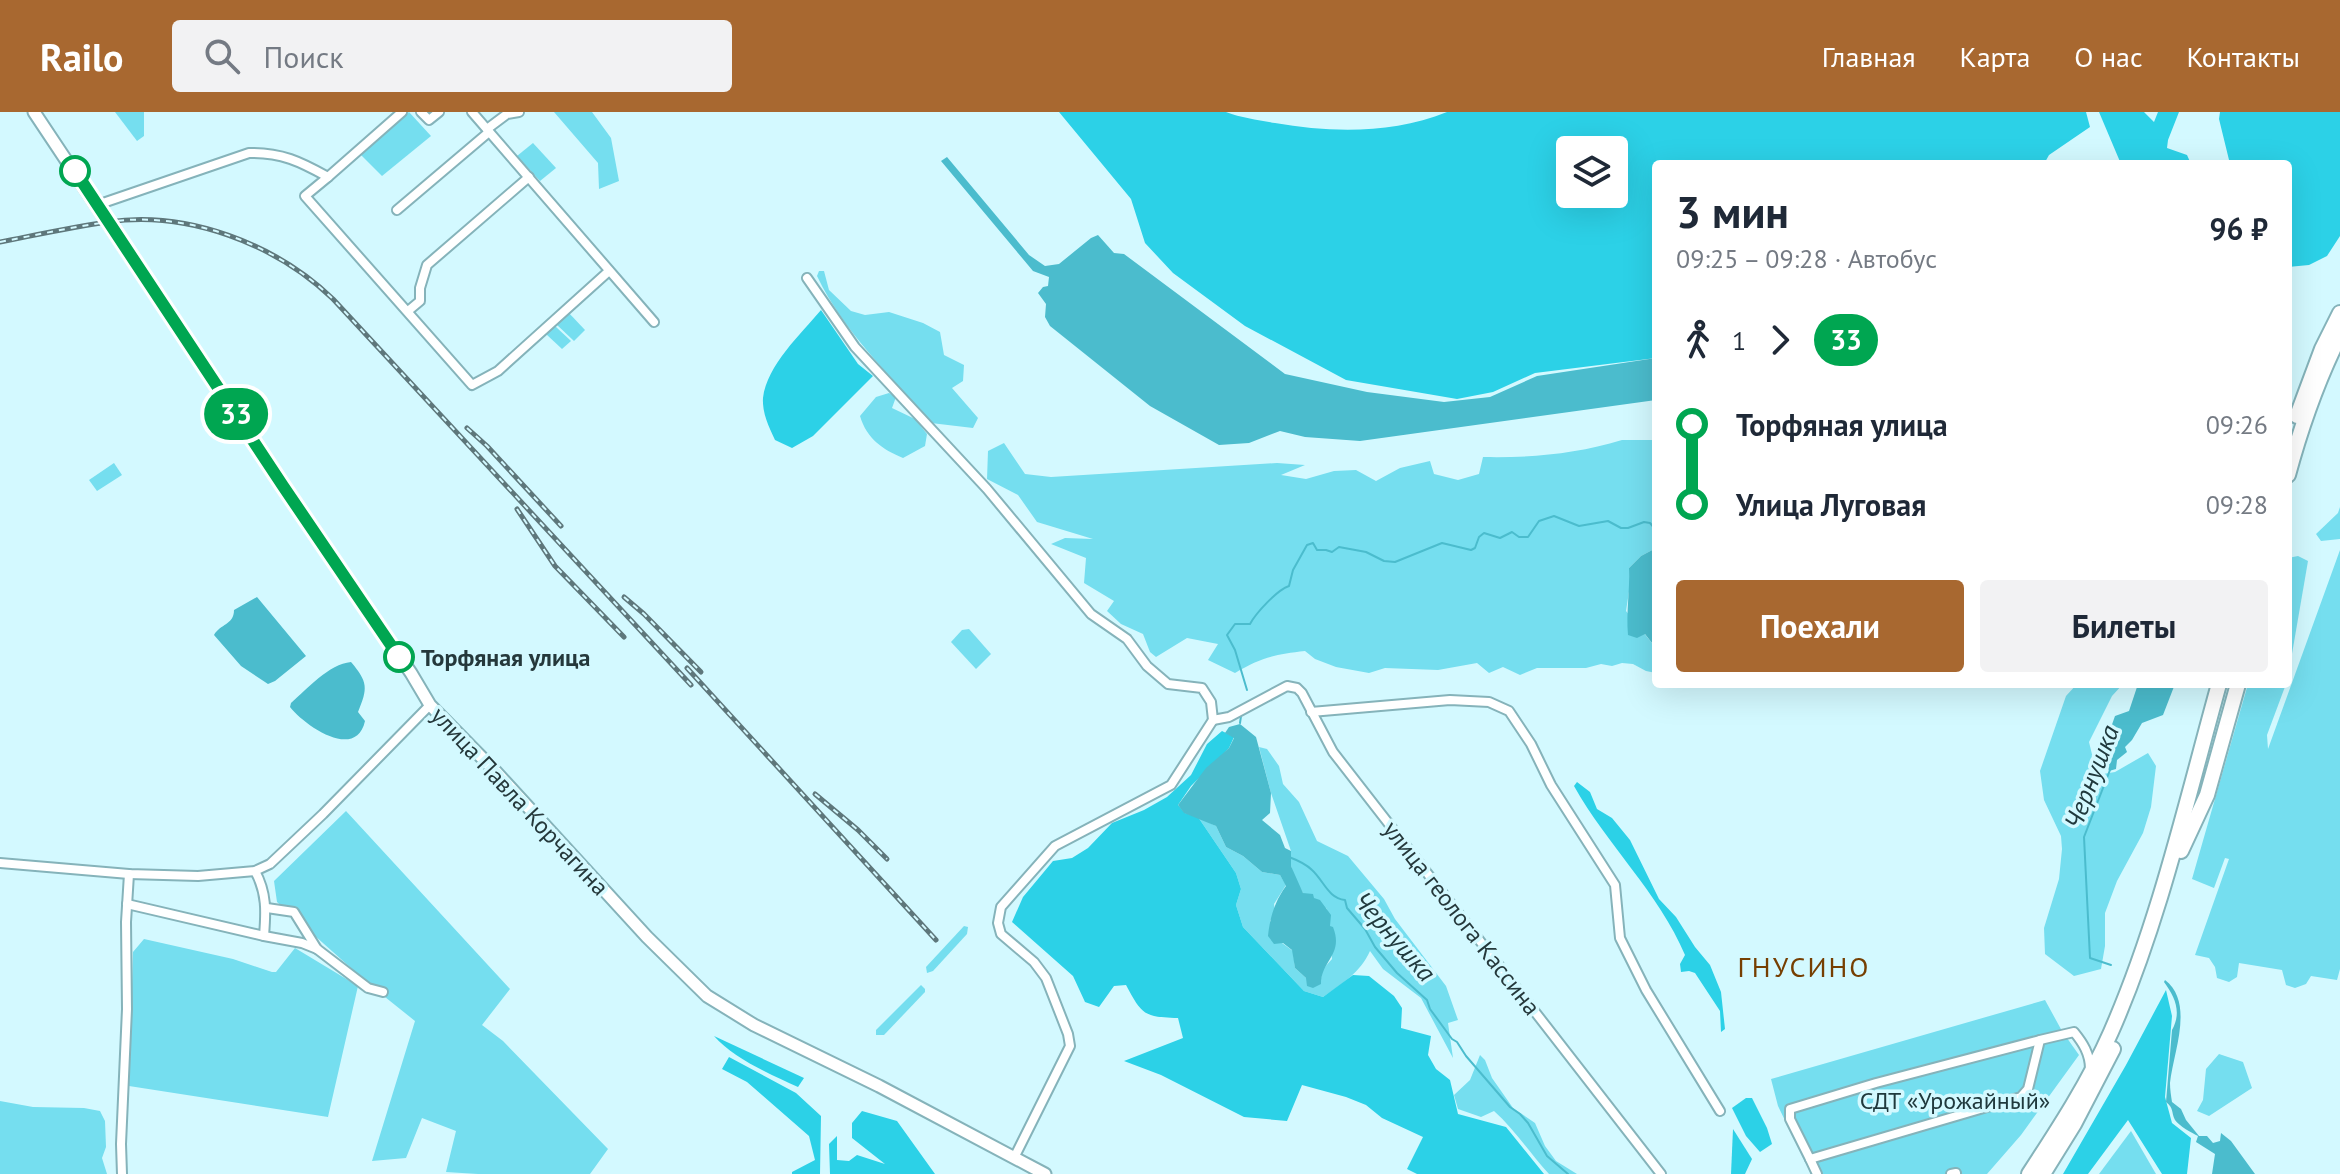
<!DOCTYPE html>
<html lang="ru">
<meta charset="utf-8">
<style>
body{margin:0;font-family:"PT Sans",sans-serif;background:#f2f2f3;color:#1f2937;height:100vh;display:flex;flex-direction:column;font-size:30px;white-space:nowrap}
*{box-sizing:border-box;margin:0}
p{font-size:26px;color:#747a83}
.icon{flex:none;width:44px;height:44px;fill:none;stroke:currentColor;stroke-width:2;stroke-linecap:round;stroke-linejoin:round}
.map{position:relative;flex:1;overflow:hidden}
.panel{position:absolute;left:1652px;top:48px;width:640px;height:528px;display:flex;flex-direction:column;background:#fff;border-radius:8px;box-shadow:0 8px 32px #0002}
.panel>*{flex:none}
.badge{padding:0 16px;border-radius:26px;font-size:28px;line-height:52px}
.tools{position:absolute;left:1556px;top:24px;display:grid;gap:16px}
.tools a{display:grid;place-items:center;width:72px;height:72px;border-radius:8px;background:#fff;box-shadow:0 8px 32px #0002;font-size:40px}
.map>.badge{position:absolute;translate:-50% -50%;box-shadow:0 0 0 4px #fff}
.legs{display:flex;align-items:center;gap:12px;height:88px;padding:0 24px;font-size:26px}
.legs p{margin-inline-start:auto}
.headline{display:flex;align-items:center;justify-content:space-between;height:136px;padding:0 24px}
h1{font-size:44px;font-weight:600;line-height:60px}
.primary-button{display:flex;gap:16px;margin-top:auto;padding:16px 24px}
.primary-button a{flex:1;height:92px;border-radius:8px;background:#a86830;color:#fff;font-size:32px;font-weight:600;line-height:92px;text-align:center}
.primary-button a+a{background:#f2f2f3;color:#1f2937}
ul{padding:0 24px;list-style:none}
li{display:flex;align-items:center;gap:28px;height:80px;font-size:30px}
li i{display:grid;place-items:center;width:12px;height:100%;margin:0 10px;background:currentColor}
li i::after{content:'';width:20px;height:20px;margin:-10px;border:6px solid;border-radius:50%;background:#fff}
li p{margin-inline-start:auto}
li:first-child i{background:linear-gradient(#0000 50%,currentColor 0)}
li:last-child i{background:linear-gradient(currentColor 50%,#0000 0)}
header{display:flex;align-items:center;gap:48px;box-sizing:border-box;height:112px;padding:0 40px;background:#a86830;color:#fff}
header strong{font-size:38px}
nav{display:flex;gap:44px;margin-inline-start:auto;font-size:28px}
.search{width:560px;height:72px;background:#f2f2f3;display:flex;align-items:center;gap:20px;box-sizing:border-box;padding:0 28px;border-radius:8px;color:#747a83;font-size:30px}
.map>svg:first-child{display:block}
.green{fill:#75deef}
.forest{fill:#2cd1e7;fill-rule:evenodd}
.water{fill:#4bbccd}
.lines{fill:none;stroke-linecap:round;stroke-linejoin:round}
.stream{stroke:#4bbccd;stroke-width:2}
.street-casing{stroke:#85b3ba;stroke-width:12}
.secondary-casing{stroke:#85b3ba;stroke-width:15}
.highway-casing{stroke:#85b3ba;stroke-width:18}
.street{stroke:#fff;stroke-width:8}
.secondary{stroke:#fff;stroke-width:11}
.highway{stroke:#fff;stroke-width:14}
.rail-casing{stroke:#5e777b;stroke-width:5}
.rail{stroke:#d3f9ff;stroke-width:2;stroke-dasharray:6;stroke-linecap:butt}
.line-1-casing{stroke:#fff;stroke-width:18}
.line-1{stroke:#00a651;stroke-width:12}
.stop-1-dot{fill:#fff;stroke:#00a651;stroke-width:4}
.labels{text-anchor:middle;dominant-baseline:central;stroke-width:7;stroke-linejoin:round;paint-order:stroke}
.stop-label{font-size:24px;font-weight:bold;fill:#25383b;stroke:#d3f9ff;text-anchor:start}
.street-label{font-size:24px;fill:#25383b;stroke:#d3f9ff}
.park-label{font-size:24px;fill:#20393d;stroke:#d3f9ff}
.water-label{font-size:26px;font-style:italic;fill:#20393d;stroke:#d3f9ff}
.quarter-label{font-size:28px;letter-spacing:2px;fill:#763f02;stroke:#d3f9ff}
</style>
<header>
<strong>Railo</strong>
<div class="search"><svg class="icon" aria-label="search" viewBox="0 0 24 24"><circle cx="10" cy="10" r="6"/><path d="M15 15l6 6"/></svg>Поиск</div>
<nav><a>Главная</a><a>Карта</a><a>О нас</a><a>Контакты</a></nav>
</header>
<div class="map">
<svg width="2340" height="1062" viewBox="0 0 2340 1062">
<rect width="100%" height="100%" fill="#d3f9ff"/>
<!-- green -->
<g class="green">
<path d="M115 0H144V24L137 29Z"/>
<path d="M409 0 431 24 382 64 359 41Z"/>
<path d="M554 0H592L611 26 619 69 599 77 598 51Z"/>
<path d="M533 31 556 56 540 69 517 44Z"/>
<path d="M819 159H824L829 178 851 199 865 203 889 200 923 211 940 220 944 243 964 253 963 269 952 276 978 306 973 316 931 311C891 263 844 221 817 164Z"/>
<path d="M568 200 585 218 574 229 556 212Z"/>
<path d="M555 214 571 229 562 237 546 222Z"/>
<path d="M889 281 896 285 892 296 915 307 927 322 925 334 903 346C882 337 867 327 860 304L876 285Z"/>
<path d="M1622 328H1656V436L1641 444 1629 456 1630 473 1626 499 1656 536 1654 552 1656 561 1646 559 1633 552 1622 551 1612 554 1601 552 1586 556H1537L1520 563 1503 555 1489 561 1477 551 1438 558 1385 556 1369 561 1336 555 1315 547 1305 539C1276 542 1260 546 1235 561L1208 548 1218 532 1187 526 1156 545 1150 540 1143 522 1121 512 1107 499 1114 489 1084 471 1086 446 1051 432 1065 426 1093 427 1037 410 1018 383 987 367 988 339 1004 331 1025 362 1051 365 1277 351 1305 353 1281 363 1306 367 1334 359 1356 358 1376 369 1400 356 1430 349 1434 362 1458 368 1479 362 1483 345C1531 346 1576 342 1622 328Z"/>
<path d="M114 351 122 363 97 379 89 368Z"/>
<path d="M2340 395V427L2321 429 2316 422 2338 401Z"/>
<path d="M2340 438V857L2337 868 2311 864 2306 872 2295 876 2286 873 2282 858 2239 851 2237 865 2229 870 2217 866 2215 855 2209 846 2195 843 2229 747 2225 746 2214 776 2192 767 2248 572H2286L2267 623 2268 637Z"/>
<path d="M2298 444 2308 449 2288 565V446Z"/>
<path d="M969 517 991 542 976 557 951 530 962 518Z"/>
<path d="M2077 572H2123L2112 584 2089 630 2097 663 2115 660 2148 641 2156 654 2151 695 2143 721 2117 769 2105 801V834L2101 857 2074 864 2045 842 2044 816 2059 767 2062 737 2061 724 2044 688 2040 659 2066 584Z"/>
<path d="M1259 635 1267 637 1279 654 1283 672 1299 690 1317 729 1348 744 1384 787 1395 807 1446 874 1458 908 1448 911 1453 946 1421 886 1383 857 1370 839C1360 861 1343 871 1323 885L1304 879 1243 815 1236 793 1241 777 1236 761 1198 705 1216 714 1226 735 1243 744 1262 760 1280 763 1286 773 1274 792 1275 800 1270 809 1282 831 1293 839 1295 856 1306 866H1321L1323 857 1332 847 1327 797 1303 781 1295 767 1291 754V739L1271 681Z"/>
<path d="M346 699 510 877 482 913 503 929 608 1037 590 1062H478L446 1060 456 1019 422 1006 406 1046 372 1049 415 909 370 873 277 790 274 769Z"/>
<path d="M964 814 968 815 967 822 933 859 927 861 926 855Z"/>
<path d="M144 827 233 847 272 860H276L295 836 358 874 328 1005 129 974 133 840Z"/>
<path d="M921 873 925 877V880L884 923H876V918Z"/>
<path d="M2045 888 2062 919 2079 943 2021 1023 1987 1062H1811L1778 994 1771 967Z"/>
<path d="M2219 942 2243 950 2252 976 2209 1004 2197 999 2203 988 2206 957Z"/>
<path d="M1480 943 1485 948 1492 966 1513 996 1535 1011 1545 1034 1556 1049 1577 1062H1549C1530 1041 1515 1018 1494 999L1481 1005 1458 997 1454 983 1470 968Z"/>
<path d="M0 989 33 995 84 996 100 999 105 1009 106 1035 102 1046 107 1062H0Z"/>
<path d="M2131 1019 2156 1062H2099Z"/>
</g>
<!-- forest -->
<g class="forest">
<path d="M1059 0H1226C1242 6 1258 8 1275 11 1332 21 1392 22 1447 0H2086L2090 15 2049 43 2044 52H1656V246L1535 261 1493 280 1457 287 1346 268 1245 214 1173 161 1145 131 1131 87ZM1570 38H1614V82H1570Z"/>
<path d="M2099 0H2144L2154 10 2158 0H2179L2168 28 2167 36 2187 43 2191 52H2121Z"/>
<path d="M2220 0H2340V124L2327 144 2309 153 2288 155V52H2230L2219 7Z"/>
<path d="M821 198 858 252 873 264 813 324 792 336 775 328C769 315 762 301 763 286 767 253 801 222 821 198Z"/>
<path d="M1222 619 1234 625 1229 636 1191 674 1178 693 1185 701 1198 705 1236 761 1241 777 1236 793 1243 815 1304 879 1323 885 1353 863 1369 864 1394 884 1402 896 1401 916 1431 924 1428 943 1436 957 1450 968 1458 1002 1506 1015 1544 1062H1417L1407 1057 1423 1025 1382 1006 1366 993 1346 985 1302 973 1287 1009 1244 1005 1161 963 1124 949 1183 926 1178 906C1144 905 1142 903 1126 873L1114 874 1099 895 1085 890 1073 864 1012 810 1023 785 1053 749 1072 746 1088 736 1112 711 1144 698 1167 685 1191 663 1207 632Z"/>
<path d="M1577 670 1590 680 1597 697 1612 706 1630 728 1659 787 1676 805 1695 835 1710 853 1721 880 1725 917 1721 920 1720 899 1695 861 1689 859 1681 860 1680 852 1685 843C1659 781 1607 733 1574 674Z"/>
<path d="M2166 878 2172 904 2165 985 2172 1011 2191 1026 2187 1062H2162L2128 1008 2088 1062H2063L2126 953Z"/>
<path d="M714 924 804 966 798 975C771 963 733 946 714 924Z"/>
<path d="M729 945 796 981 821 1004 820 1062H792V1060L815 1048 809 1024 747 970 722 957Z"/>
<path d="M1746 986H1752L1767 1016 1772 1032 1760 1040 1746 1024 1732 996Z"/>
<path d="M862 999 897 1009 935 1062H830L829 1032 837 1024V1048L849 1049 857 1043 885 1052 852 1026V1011Z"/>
<path d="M1733 1017 1752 1047 1745 1062H1731Z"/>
</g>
<!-- water -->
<g class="water">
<path d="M947 45 1029 143 1045 154 1059 152 1091 126 1098 123 1114 141 1124 142 1285 262 1367 280 1444 290 1490 285 1537 264 1656 246V288L1360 329 1305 325 1280 319 1249 331 1219 333 1150 294 1050 214 1045 205 1046 192 1038 181 1043 175 1048 174 1049 165 1033 159 941 49Z"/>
<path d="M1656 436V536L1645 522 1637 526 1628 523C1626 500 1630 479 1629 456L1641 444Z"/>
<path d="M257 485 306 544 275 569 268 572 241 554 214 523C220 512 234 513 234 498Z"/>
<path d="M351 550C368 570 368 576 358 600L365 609C356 649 305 614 290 595L291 591C307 577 329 552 351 550Z"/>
<path d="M2138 572H2175L2163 603 2142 611 2132 628 2125 635 2127 640 2117 648 2116 657 2109 659 2103 638 2115 604 2129 599Z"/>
<path d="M1240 612 1256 625 1271 681 1270 701 1262 708 1280 723 1285 736 1291 739V754L1303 781 1313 782 1314 786 1320 788 1331 803 1330 814 1333 815C1344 843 1321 848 1321 872L1313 876 1307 874 1306 866 1295 856 1292 838 1283 831 1274 832 1268 824C1270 805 1275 789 1286 774L1280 763 1262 760 1243 744 1226 735 1216 714 1184 701 1178 693 1206 656 1229 636 1234 626 1225 621 1229 615Z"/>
<path d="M2165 868C2195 891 2173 941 2170 971 2170 977 2171 984 2172 990L2181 997 2186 1008 2199 1024H2207L2213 1031 2220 1029 2221 1021 2231 1029 2255 1062H2212L2215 1042 2196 1030 2198 1024C2192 1021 2179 1014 2175 1008 2171 1000 2174 996 2166 990L2172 918C2182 900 2175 885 2164 870Z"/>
</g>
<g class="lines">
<!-- stream -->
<g class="stream">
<path d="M1247 578 1235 538 1227 523 1235 512H1250C1256 501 1277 478 1289 474L1293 458 1307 433 1313 431 1317 438H1326L1332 440 1339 435 1366 440 1384 449 1395 450 1442 431 1471 438 1475 436 1479 425 1484 421 1500 426 1512 420 1519 425H1528L1539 409 1554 404 1579 414 1608 409 1621 416H1628L1644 410 1650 411 1656 418"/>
<path d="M1240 611 1241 604"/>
<path d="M2110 658 2084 725 2090 846 2111 853"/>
<path d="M1289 745C1297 748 1306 752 1312 758 1324 769 1328 786 1345 788L1347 796 1365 817 1375 835 1397 861 1427 888 1430 897 1452 927 1457 930 1466 944 1510 995 1520 1002 1528 1011 1547 1044 1568 1062"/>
</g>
<!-- street casing -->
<g class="street-casing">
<g id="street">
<path d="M421 0 429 8 439 0"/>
<path d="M472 0 654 210"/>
<path d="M487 17 507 2 519 0"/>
<path d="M328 65 402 0"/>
<path d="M97 93 249 41C281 40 301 50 328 65L305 84 472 273 498 259 609 159"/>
<path d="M397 98 489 20"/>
<path d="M807 166 855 235 987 377 1091 502 1127 527 1147 554 1168 572 1202 576 1211 590 1213 608 1229 605 1287 574 1297 576 1302 581 1333 640 1661 1062"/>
<path d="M408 199 420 189V176L427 153 529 65"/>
<path d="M1311 600 1450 588 1489 590 1509 599 1531 632 1551 673 1615 773 1620 826 1646 878 1720 999"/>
<path d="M0 751 129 762 198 764 255 759 270 752 323 702 430 593"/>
<path d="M127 792 264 824C266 800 267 781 255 759"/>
<path d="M267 796 294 800 317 837 368 876 383 880"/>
<path d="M264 824 302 831 317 837"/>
<path d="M1014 1046 1070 934 1068 922 1046 866 1034 850 1001 822 998 811 1001 795 1055 734 1171 673 1213 608"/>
<path d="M1810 1047 1790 1007V997L1876 971 2040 928"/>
<path d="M122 1062 121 1032 127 897 126 810 129 762"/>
<path d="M1817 1062 1810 1047 2021 985 2028 977 2040 928 2074 920C2083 931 2090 942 2090 957"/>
<path d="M1951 1062 1956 1061"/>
</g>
</g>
<!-- secondary casing -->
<g class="secondary-casing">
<path id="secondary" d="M34 0 283 374 411 561 430 593 496 660 647 825 707 884 754 913 879 974 1045 1062"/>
</g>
<!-- highway casing -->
<g class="highway-casing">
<g id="highway">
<path d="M2297 304 2322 237 2340 201"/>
<path d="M2288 363C2301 315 2318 267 2340 223"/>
<path d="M2181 739 2207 683 2238 572"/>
<path d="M2029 1062C2059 1016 2089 970 2111 920 2159 811 2187 687 2219 572"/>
<path d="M2043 1062 2074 1012 2113 937"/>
</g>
</g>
<!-- street -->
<use href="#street" class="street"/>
<!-- secondary -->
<use href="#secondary" class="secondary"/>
<!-- highway -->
<use href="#highway" class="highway"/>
<!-- rail casing -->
<g class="rail-casing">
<g id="rail">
<path d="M0 130C36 123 72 115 108 110 187 98 276 132 333 187L691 573"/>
<path d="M467 316 487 334 561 414"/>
<path d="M517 397 555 454 624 525"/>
<path d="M624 485 644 502 701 560"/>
<path d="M687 556 936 828"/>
<path d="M815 682 858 718 887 747"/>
</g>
</g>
<!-- rail -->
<use href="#rail" class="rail"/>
</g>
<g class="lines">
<!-- line-1 casing -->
<g class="line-1-casing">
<path id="line-1" d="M75 59 283 374 399 545"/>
</g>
<!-- line-1 -->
<use href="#line-1" class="line-1"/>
</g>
<!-- markers -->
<g class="stop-1-dot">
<circle cx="75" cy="59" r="14"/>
<circle cx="399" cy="545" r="14"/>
</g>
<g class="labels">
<!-- stop labels -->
<g class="stop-label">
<text x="421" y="545">Торфяная улица</text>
</g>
<!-- street labels -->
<g class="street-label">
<text transform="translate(520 689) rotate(47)">улица Павла Корчагина</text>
<text transform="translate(1462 806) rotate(52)">улица геолога Кассина</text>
</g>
<!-- park labels -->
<g class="park-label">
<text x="1955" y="988">СДТ «Урожайный»</text>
</g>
<!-- water labels -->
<g class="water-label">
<text transform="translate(2091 665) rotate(-69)">Чернушка</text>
<text transform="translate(1395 824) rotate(49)">Чернушка</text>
</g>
<!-- quarter labels -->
<g class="quarter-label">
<text x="1804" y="854">ГНУСИНО</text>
</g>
</g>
</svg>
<div class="tools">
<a><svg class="icon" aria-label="layers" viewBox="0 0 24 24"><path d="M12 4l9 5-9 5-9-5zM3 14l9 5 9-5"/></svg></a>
</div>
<b class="badge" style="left:236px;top:302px;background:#00a651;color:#fff">33</b>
<section class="panel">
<div class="headline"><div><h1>3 мин</h1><p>09:25 – 09:28 · Автобус</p></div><b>96 ₽</b></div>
<div class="legs"><svg class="icon" aria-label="walk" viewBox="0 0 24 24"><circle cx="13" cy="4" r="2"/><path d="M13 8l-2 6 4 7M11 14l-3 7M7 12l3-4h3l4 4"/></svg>1<svg class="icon" aria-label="forward" viewBox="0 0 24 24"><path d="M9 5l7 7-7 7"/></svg><b class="badge" style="background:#00a651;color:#fff">33</b></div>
<ul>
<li><i style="color:#00a651"></i><b>Торфяная улица</b><p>09:26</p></li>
<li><i style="color:#00a651"></i><b>Улица Луговая</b><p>09:28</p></li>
</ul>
<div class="primary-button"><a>Поехали</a><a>Билеты</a></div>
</section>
</div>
